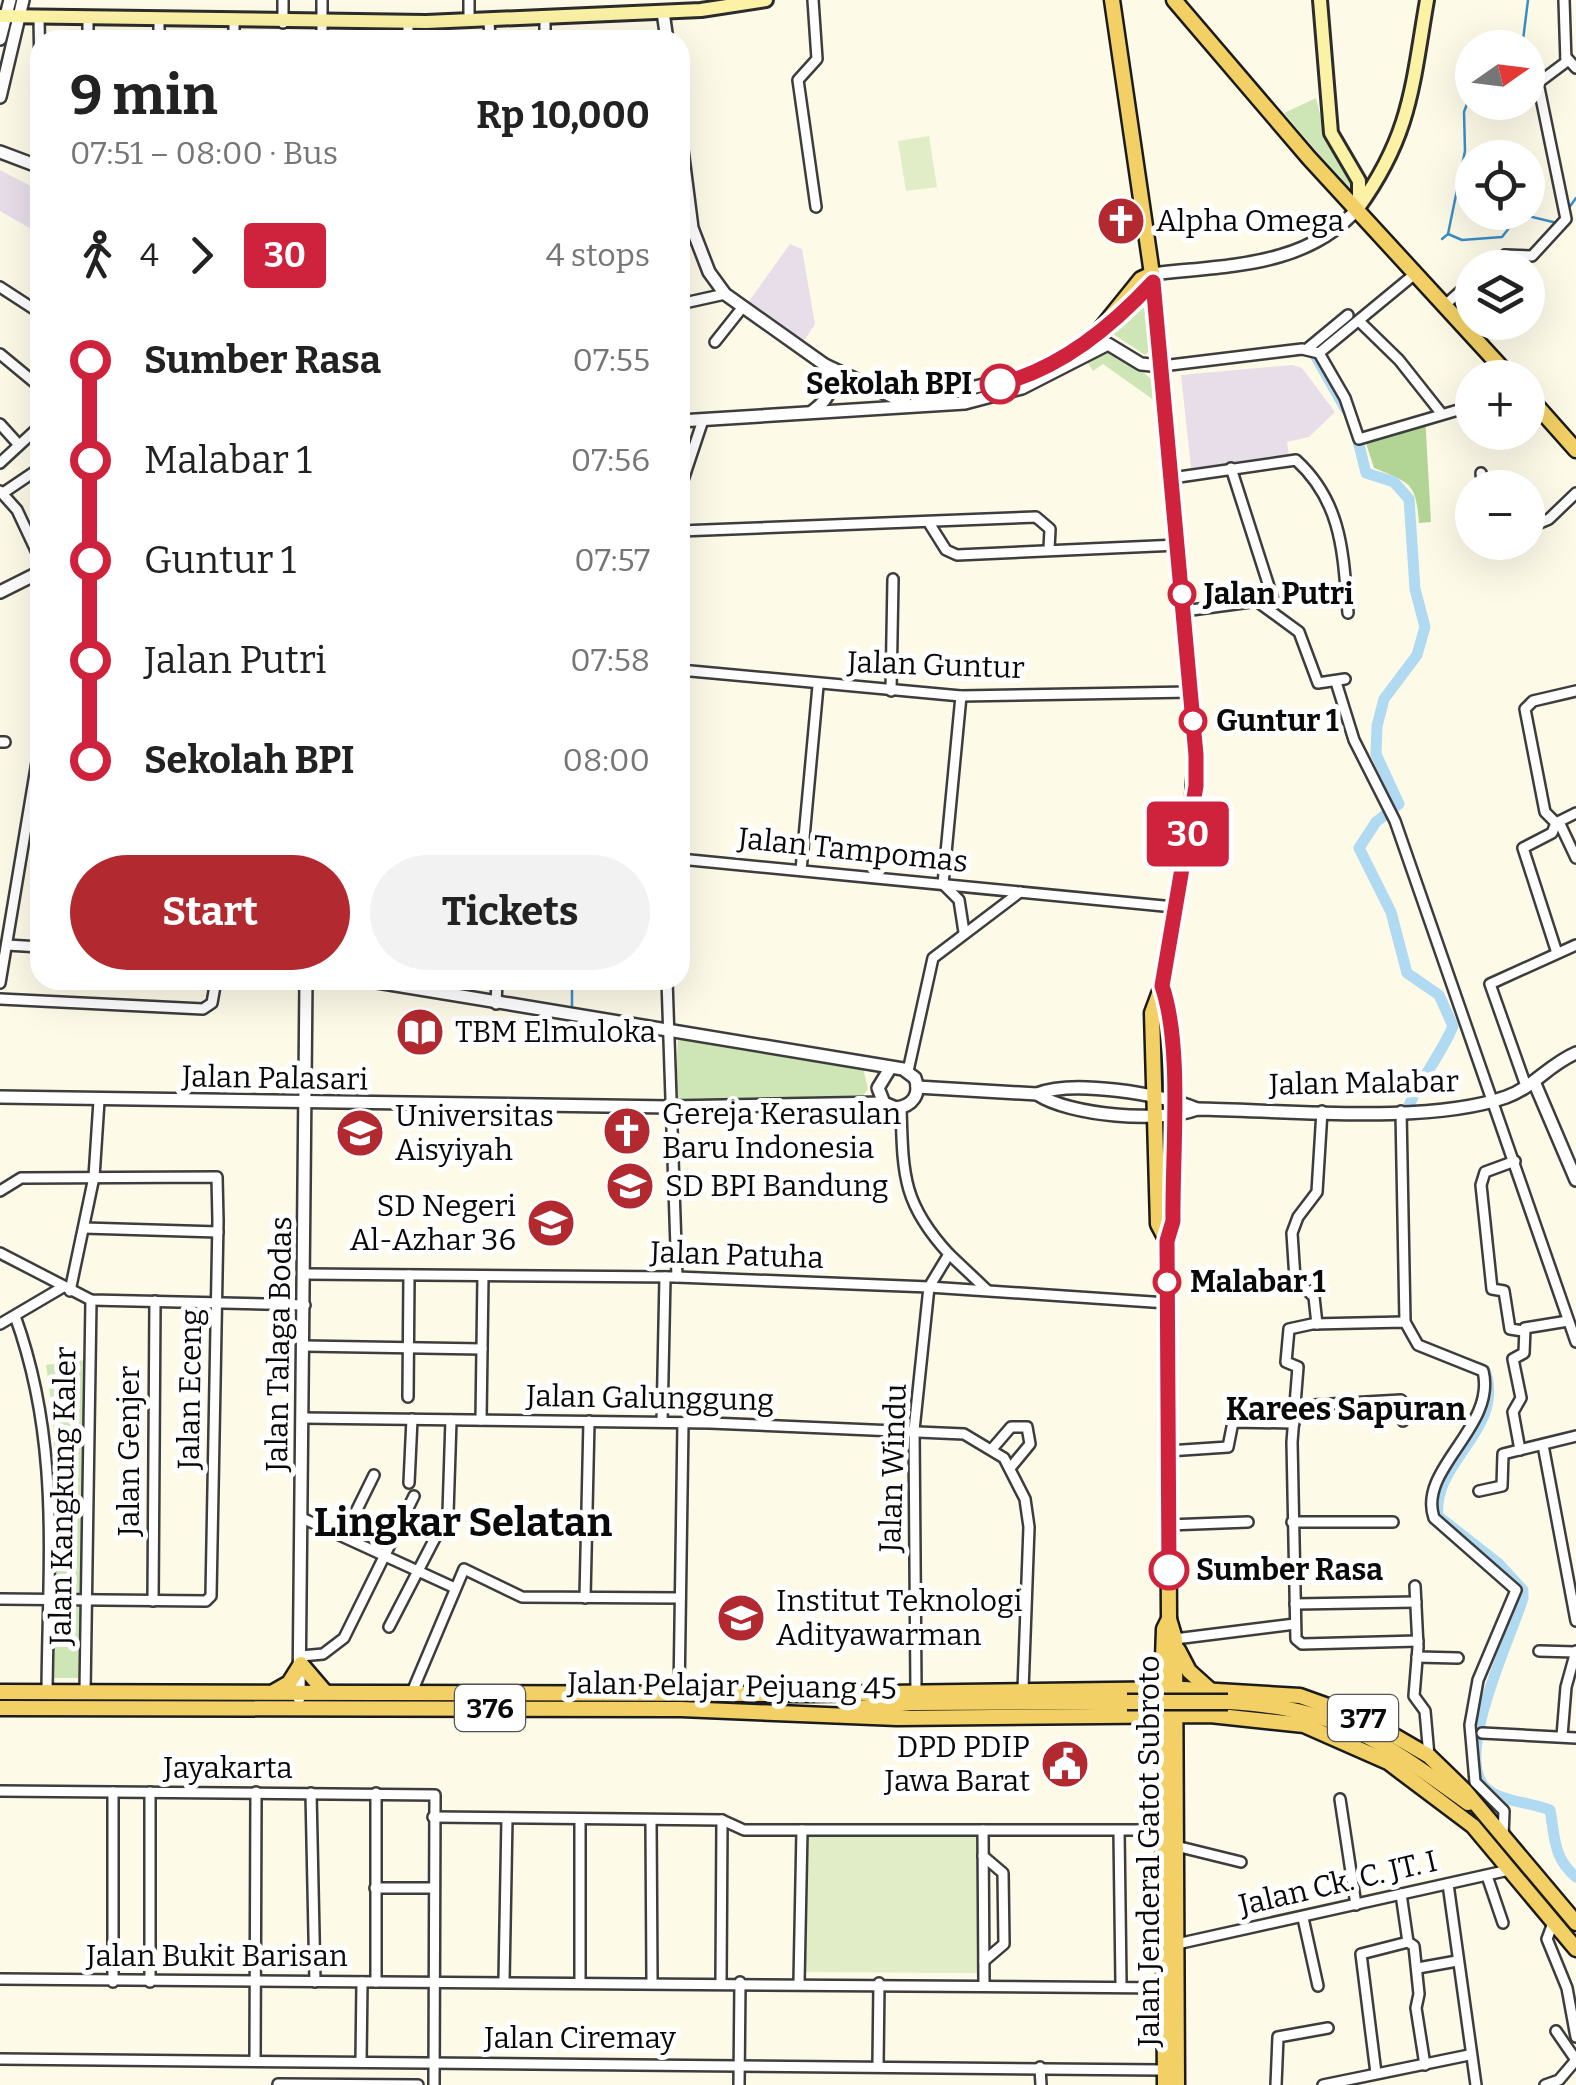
<!DOCTYPE html>
<meta charset="utf-8">
<style>
body{margin:0;font-family:Bitter,serif;background:#f2f2f2;color:#222;height:100vh;display:flex;flex-direction:column;font-size:38px;white-space:nowrap}
*{box-sizing:border-box;margin:0}
p{font-size:32px;color:#767676}
.icon{flex:none;width:55px;height:55px;fill:none;stroke:currentColor;stroke-width:2;stroke-linecap:round;stroke-linejoin:round}
.map{position:relative;flex:1;overflow:hidden}
.drawer{position:absolute;left:30px;top:30px;width:660px;height:960px;display:flex;flex-direction:column;background:#fff;border-radius:30px;box-shadow:0 10px 40px #0002}
.drawer>*{flex:none}
.badge{padding:0 20px;border-radius:8px;font-size:35px;line-height:65px}
.needle{width:65px;rotate:76deg}
.controls{position:absolute;left:1455px;top:30px;display:grid;gap:20px}
.controls a{display:grid;place-items:center;width:90px;height:90px;border-radius:50%;background:#fff;box-shadow:0 10px 40px #0002;font-size:50px}
.map>.badge{position:absolute;translate:-50% -50%;box-shadow:0 0 0 5px #fff}
.legs{display:flex;align-items:center;gap:15px;height:110px;padding:0 40px;font-size:32px}
.legs p{margin-inline-start:auto}
.head{display:flex;align-items:center;justify-content:space-between;height:170px;padding:0 40px}
h1{font-size:55px;font-weight:700;line-height:75px}
.cta{display:flex;gap:20px;margin-top:auto;padding:20px 40px}
.cta a{flex:1;height:115px;border-radius:60px;background:#b22a30;color:#fff;font-size:40px;font-weight:700;line-height:115px;text-align:center}
.cta a+a{background:#f2f2f2;color:#222}
ul{padding:0 40px;list-style:none}
li{display:flex;align-items:center;gap:35px;height:100px;font-size:38px}
li i{display:grid;place-items:center;width:15px;height:100%;margin:0 12px;background:currentColor}
li i::after{content:'';width:25px;height:25px;margin:-12px;border:8px solid;border-radius:50%;background:#fff}
li p{margin-inline-start:auto}
li:first-child i{background:linear-gradient(#0000 50%,currentColor 0)}
li:last-child i{background:linear-gradient(currentColor 50%,#0000 0)}
.map>svg:first-child{display:block}
.industrial{fill:#e8dee9}
.green{fill:#cee6b5}
.forest{fill:#b2d595}
.pitch{fill:#e0edc6}
.lines{fill:none;stroke-linecap:round;stroke-linejoin:round}
.stream{stroke:#3b8ec6;stroke-width:2.5}
.canal{stroke:#b0d9f2;stroke-width:11}
.minor-casing{stroke:#3d3d3d;stroke-width:14}
.tertiary-casing{stroke:#3d3d3d;stroke-width:16}
.secondary-casing{stroke:#2c2c2c;stroke-width:18}
.primary-casing{stroke:#1b1b1b;stroke-width:19}
.minor{stroke:#fff;stroke-width:9}
.tertiary{stroke:#fff;stroke-width:11}
.secondary{stroke:#fbf2a6;stroke-width:12}
.primary{stroke:#f2d065;stroke-width:14}
.primary-bridge-casing{stroke:#1b1b1b;stroke-width:19;stroke-linecap:butt}
.primary-bridge{stroke:#f2d065;stroke-width:14}
.line-1-casing{stroke:#fff;stroke-width:22}
.line-1{stroke:#cf223c;stroke-width:15}
.stop-1-dot{fill:#fff;stroke:#cf223c;stroke-width:5}
.labels{text-anchor:middle;dominant-baseline:central;stroke-width:10;stroke-linejoin:round;paint-order:stroke}
.shield{fill:#fff;stroke:#545454;stroke-width:2.5}
.shield-label{font-size:28px;font-weight:bold;fill:#0a0a0a}
.poi-label{font-size:30px;fill:#0a0a0a;stroke:#fff;text-anchor:start}
.stop-label{font-size:30px;font-weight:bold;fill:#0a0a0a;stroke:#fff;text-anchor:start}
.street-label{font-size:30px;fill:#0a0a0a;stroke:#fff}
.neighbourhood-label{font-size:32px;font-weight:bold;fill:#0a0a0a;stroke:#fff}
.district-label{font-size:40px;font-weight:bold;fill:#0a0a0a;stroke:#fff}
</style>
<div class="map">
<svg width="1576" height="2085" viewBox="0 0 1576 2085">
<rect width="100%" height="100%" fill="#fefae8"/>
<!-- industrial -->
<g class="industrial">
<path d="M0 170 40 191V234L0 211Z"/>
<path d="M790 244 802 249 815 324 804 341 747 304Z"/>
<path d="M1292 365 1302 368 1335 412 1309 437 1287 442 1289 455 1191 468 1181 375Z"/>
</g>
<!-- green -->
<g class="green">
<path d="M1316 98 1327 142 1352 185 1348 189 1284 113Z"/>
<path d="M1144 305 1149 351 1145 355 1113 334 1135 307Z"/>
<path d="M1105 349 1118 352 1161 387 1162 406 1103 364 1093 371 1084 357Z"/>
<path d="M678 1037 862 1064 868 1089 859 1101 675 1102Z"/>
<path d="M86 1360 89 1678H51C53 1574 63 1467 46 1365Z"/>
</g>
<!-- forest -->
<path class="forest" d="M1425 415 1431 522 1419 523C1416 483 1411 483 1374 468L1363 434Z"/>
<!-- pitch -->
<g class="pitch">
<path d="M929 136 937 187 906 191 898 141Z"/>
<path d="M806 1832 978 1834 977 1973 805 1972Z"/>
</g>
<g class="lines">
<!-- stream -->
<g class="stream">
<path d="M1522 48 1528 0"/>
<path d="M1568 209 1576 198"/>
<path d="M1448 234 1462 240 1502 237 1520 214 1557 223"/>
<path d="M1442 239 1448 234 1465 151 1464 112 1472 90"/>
<path d="M572 980V1010"/>
</g>
<!-- canal -->
<g class="canal">
<path d="M1336 335 1316 348 1315 355 1345 408"/>
<path d="M1355 429 1366 473 1394 482 1409 499 1415 589 1425 627 1417 655 1384 699 1377 726 1376 754 1399 804 1376 822 1359 848 1391 912 1407 973 1439 995 1453 1026C1439 1059 1416 1084 1404 1117"/>
<path d="M1479 1367 1485 1370C1506 1430 1432 1461 1438 1516L1498 1563 1523 1590V1598C1512 1635 1455 1752 1484 1786 1497 1802 1532 1802 1550 1810 1555 1837 1553 1858 1576 1877"/>
</g>
<!-- minor casing -->
<g class="minor-casing">
<g id="minor">
<path d="M469 0V21"/>
<path d="M813 0 817 59 798 80 816 207"/>
<path d="M39 18 40 72"/>
<path d="M545 18V40"/>
<path d="M88 19V40"/>
<path d="M159 21V40"/>
<path d="M489 21 490 40"/>
<path d="M408 22V40"/>
<path d="M283 23V0"/>
<path d="M234 40V23"/>
<path d="M322 40V0"/>
<path d="M1566 57 1576 68"/>
<path d="M1488 268 1505 255 1532 256 1566 219 1538 83 1566 62 1564 0"/>
<path d="M0 287 40 313"/>
<path d="M680 304 725 294"/>
<path d="M1445 305 1472 281"/>
<path d="M1360 322 1399 360 1441 413"/>
<path d="M715 342 742 308"/>
<path d="M1307 349 1348 315"/>
<path d="M1319 353 1345 398 1359 439 1472 406"/>
<path d="M0 354 40 387"/>
<path d="M1162 366 1302 349 1319 353 1416 273"/>
<path d="M0 424 19 445"/>
<path d="M0 463 40 426"/>
<path d="M1481 473 1483 488"/>
<path d="M1172 478 1296 460C1343 503 1343 555 1348 613"/>
<path d="M680 489 703 420"/>
<path d="M0 491 17 510 40 559"/>
<path d="M3 493 40 468"/>
<path d="M929 523 946 550 957 555 1178 545"/>
<path d="M1528 528 1549 519 1576 493"/>
<path d="M680 531 1036 517 1050 529 1049 549"/>
<path d="M1258 602 1299 632 1318 683 1345 679"/>
<path d="M1184 611 1273 599 1231 468"/>
<path d="M680 670 961 696 1191 692"/>
<path d="M1336 682 1354 740 1395 821 1576 1342"/>
<path d="M891 691 893 579"/>
<path d="M961 696 943 884 959 900 964 932"/>
<path d="M0 742H5"/>
<path d="M1559 822 1576 858"/>
<path d="M1556 823 1545 812 1525 709 1533 701 1576 691"/>
<path d="M680 859 1174 907"/>
<path d="M801 870 818 686"/>
<path d="M7 945 40 947"/>
<path d="M1557 953 1523 848 1552 833 1556 823 1576 813"/>
<path d="M667 980 677 1277"/>
<path d="M0 983 40 744"/>
<path d="M0 999 203 1009 212 1003 216 980"/>
<path d="M496 1004 497 980"/>
<path d="M908 1071 933 958 1020 892"/>
<path d="M1526 1086 1490 984 1576 945"/>
<path d="M901 1108C903 1174 902 1203 949 1254L929 1287 914 1430 916 1690"/>
<path d="M1401 1111 1405 1322"/>
<path d="M1515 1161 1485 1172 1481 1185 1492 1289 1504 1291 1510 1329 1523 1331"/>
<path d="M0 1191 21 1178 217 1177 218 1221 211 1596 206 1601 0 1599"/>
<path d="M84 1228 218 1232"/>
<path d="M0 1253 91 1300 305 1305"/>
<path d="M949 1254 987 1290"/>
<path d="M305 1274 677 1277 929 1287 1167 1303"/>
<path d="M70 1291 94 1177 99 1101"/>
<path d="M15 1316C61 1443 48 1560 47 1692"/>
<path d="M0 1324 63 1287"/>
<path d="M1317 1324 1314 1297 1295 1279 1292 1233 1298 1217 1317 1192 1322 1111"/>
<path d="M304 1346 482 1349"/>
<path d="M408 1397 409 1275"/>
<path d="M1295 1406 1401 1400 1403 1421"/>
<path d="M303 1418 710 1423 964 1434 1004 1458 1025 1499 1029 1527 1023 1690"/>
<path d="M481 1420 483 1276"/>
<path d="M662 1422 665 1277"/>
<path d="M1543 1445 1576 1621"/>
<path d="M992 1449 1011 1427H1027L1030 1444 1011 1467"/>
<path d="M1520 1450 1513 1412 1521 1398 1513 1359 1524 1353 1525 1328 1568 1321"/>
<path d="M1168 1451 1228 1447 1233 1422 1294 1423"/>
<path d="M409 1483 412 1419"/>
<path d="M1479 1491 1502 1486 1503 1454 1576 1436"/>
<path d="M302 1518 455 1588"/>
<path d="M1292 1522H1393"/>
<path d="M1168 1525 1248 1522"/>
<path d="M345 1534 374 1475"/>
<path d="M1415 1586 1418 1647 1414 1696 1425 1711 1429 1756"/>
<path d="M585 1598 589 1421"/>
<path d="M153 1601 155 1301"/>
<path d="M1295 1604 1416 1602"/>
<path d="M389 1627 448 1513 451 1420"/>
<path d="M1175 1639 1295 1624"/>
<path d="M1418 1641 1302 1644 1296 1639 1292 1442 1298 1367 1286 1362 1289 1329 1312 1324 1405 1322 1418 1345 1483 1371C1497 1427 1417 1469 1434 1518L1516 1590 1478 1680 1470 1725 1475 1782 1504 1811 1503 1837"/>
<path d="M1539 1651 1575 1652"/>
<path d="M301 1656 323 1654 344 1638 414 1496"/>
<path d="M1417 1657 1458 1658"/>
<path d="M85 1692 91 1300"/>
<path d="M412 1692 464 1569 522 1597 679 1598"/>
<path d="M679 1694 683 1423"/>
<path d="M1482 1733 1576 1738"/>
<path d="M1562 1736 1566 1687 1576 1651"/>
<path d="M0 1791 435 1795 434 2085"/>
<path d="M113 1792V1982"/>
<path d="M150 1792V1982"/>
<path d="M311 1793 315 1982"/>
<path d="M1340 1799 1356 1905"/>
<path d="M433 1817 722 1820 744 1830H1146"/>
<path d="M651 1820 652 1981"/>
<path d="M983 1830 984 1984"/>
<path d="M1119 1831 1121 1984"/>
<path d="M1176 1846 1241 1862"/>
<path d="M983 1856 1003 1873 1004 1944 984 1961"/>
<path d="M1487 1876 1503 1923"/>
<path d="M1448 1884 1476 2085"/>
<path d="M375 1888H434"/>
<path d="M1401 1894 1408 1942 1414 1946 1419 1994 1416 2008 1425 2065"/>
<path d="M1303 1918 1318 1986"/>
<path d="M1553 1923 1547 1939 1567 1988 1576 2037"/>
<path d="M1177 1944 1509 1870"/>
<path d="M1418 1968 1457 1961"/>
<path d="M0 1979 1167 1988"/>
<path d="M504 1980 507 1818"/>
<path d="M580 1980V1819"/>
<path d="M721 1981 722 1820"/>
<path d="M376 1982V1793"/>
<path d="M799 1982 802 1830"/>
<path d="M0 2059 1160 2070"/>
<path d="M255 2061 256 1792"/>
<path d="M361 2062 362 1982"/>
<path d="M878 2065 879 1983"/>
<path d="M1040 2067 1041 2085"/>
<path d="M1376 2073 1361 1954 1408 1942"/>
<path d="M278 2084 418 2085"/>
<path d="M739 2085 740 1982"/>
<path d="M1276 2085 1278 2037 1328 2028"/>
<path d="M1323 2085 1469 2055"/>
<path d="M1545 2085 1559 2080 1576 2060 1556 2031"/>
</g>
</g>
<!-- tertiary casing -->
<g class="tertiary-casing">
<g id="tertiary">
<path d="M663 12 667 40"/>
<path d="M0 39 10 0"/>
<path d="M0 97 23 0"/>
<path d="M680 134 692 228 709 272 725 294 825 365 906 403"/>
<path d="M0 152 40 167"/>
<path d="M1152 274C1226 265 1306 268 1358 208"/>
<path d="M916 402 1035 372 1104 332 1153 283"/>
<path d="M813 411C828 400 839 382 825 365"/>
<path d="M680 421 965 403 1022 388 1108 344 1141 364 1162 366"/>
<path d="M0 592 40 572"/>
<path d="M1535 1084 1576 1180"/>
<path d="M917 1087 1037 1094C1073 1079 1160 1094 1197 1109"/>
<path d="M1037 1094C1070 1116 1160 1123 1197 1109 1283 1110 1427 1125 1506 1097 1534 1087 1548 1065 1576 1053"/>
<path d="M0 1097 670 1107 884 1103 896 1108C913 1106 921 1094 915 1078L903 1069 365 980"/>
<path d="M884 1103 878 1088 889 1070"/>
<path d="M299 1698 306 980"/>
</g>
</g>
<!-- secondary casing -->
<g class="secondary-casing">
<g id="secondary">
<path d="M1320 0 1331 133 1359 181V203"/>
<path d="M0 16 426 22 701 10 766 0"/>
<path d="M1358 208C1411 134 1412 87 1427 0"/>
</g>
</g>
<!-- primary casing -->
<g class="primary-casing">
<g id="primary">
<path d="M1112 0 1152 274 1196 755 1192 812 1162 986 1152 1013 1158 1224 1167 1241"/>
<path d="M1174 0 1309 158 1511 378"/>
<path d="M1095 336 1141 279 1152 274"/>
<path d="M1528 396 1576 450"/>
<path d="M1162 986 1171 1026 1173 1221 1167 1241 1169 1619 1164 1629 1162 1689 1165 2085"/>
<path d="M1169 1619 1175 1639 1177 2085"/>
<path d="M1178 1650 1189 1671 1209 1689"/>
<path d="M275 1691 289 1683 301 1664 325 1692"/>
<path d="M0 1692 809 1694 1184 1689 1300 1696 1367 1720 1429 1756 1465 1791 1576 1923"/>
<path d="M1228 1702C1338 1708 1382 1741 1468 1803"/>
<path d="M0 1708 681 1709 897 1718 1210 1715 1304 1725 1388 1762 1473 1826 1576 1949"/>
<path d="M848 1709 911 1703 1127 1702"/>
</g>
</g>
<!-- minor -->
<use href="#minor" class="minor"/>
<!-- tertiary -->
<use href="#tertiary" class="tertiary"/>
<!-- secondary -->
<use href="#secondary" class="secondary"/>
<!-- primary -->
<use href="#primary" class="primary"/>
<!-- primary-bridge casing -->
<g class="primary-bridge-casing">
<path id="primary-bridge" d="M1127 1702H1228"/>
</g>
<!-- primary-bridge -->
<use href="#primary-bridge" class="primary-bridge"/>
</g>
<g class="lines">
<!-- line-1 casing -->
<g class="line-1-casing">
<path id="line-1" d="M1000 384C1061 368 1111 327 1153 282L1196 755V786L1162 986C1183 1047 1172 1154 1173 1221L1167 1241 1169 1570"/>
</g>
<!-- line-1 -->
<use href="#line-1" class="line-1"/>
</g>
<!-- icons -->
<defs>
<g id="church-disc" transform="scale(2.5)"><circle r="9.5" fill="#b22a30" stroke="#fff"/><path d="M-1.2-6h2.4v3.5h3.3v2.4h-3.3V6h-2.4V-.1h-3.3v-2.4h3.3Z" fill="#fff"/></g>
<g id="library-disc" transform="scale(2.5)"><circle r="9.5" fill="#b22a30" stroke="#fff"/><path d="M-6-4Q-3-5.5-.7-3.5V5Q-3 3-6 4ZM6-4Q3-5.5 .7-3.5V5Q3 3 6 4Z" fill="#fff"/></g>
<g id="university-disc" transform="scale(2.5)"><circle r="9.5" fill="#b22a30" stroke="#fff"/><path d="M0-5L7-2L0 1L-7-2ZM-4 1L0 2.5L4 1V4Q0 6-4 4Z" fill="#fff"/></g>
<g id="school-disc" transform="scale(2.5)"><circle r="9.5" fill="#b22a30" stroke="#fff"/><path d="M0-5L7-2L0 1L-7-2ZM-4 1L0 2.5L4 1V4Q0 6-4 4Z" fill="#fff"/></g>
<g id="civic-disc" transform="scale(2.5)"><circle r="9.5" fill="#b22a30" stroke="#fff"/><path d="M-.6-6.5H3V-4.5H.6V-3L4-1V1h2V6H-6V1h2V-1L-.6-3ZM-1.2 2.5V6h2.4V2.5Z" fill="#fff"/></g>
</defs>
<g fill-rule="evenodd">
<use href="#church-disc" x="1121" y="221"/>
<use href="#library-disc" x="420" y="1032"/>
<use href="#church-disc" x="627" y="1131"/>
<use href="#university-disc" x="360" y="1133"/>
<use href="#school-disc" x="630" y="1186"/>
<use href="#school-disc" x="551" y="1223"/>
<use href="#university-disc" x="741" y="1618"/>
<use href="#civic-disc" x="1065" y="1764"/>
</g>
<!-- markers -->
<g class="stop-1-dot">
<circle cx="1000" cy="384" r="18"/>
<circle cx="1182" cy="594" r="12"/>
<circle cx="1193" cy="721" r="12"/>
<circle cx="1167" cy="1282" r="12"/>
<circle cx="1169" cy="1570" r="18"/>
</g>
<g class="labels">
<!-- shield labels -->
<g class="shield">
<rect x="455" y="1685" width="70" height="46" rx="8"/>
<rect x="1328" y="1695" width="70" height="46" rx="8"/>
</g>
<g class="shield-label">
<text x="490" y="1708">376</text>
<text x="1363" y="1718">377</text>
</g>
<!-- poi labels -->
<g class="poi-label">
<text x="1156" y="221">Alpha Omega</text>
<text x="455" y="1032">TBM Elmuloka</text>
<text x="662" y="1114">Gereja Kerasulan<tspan x="662" dy="34">Baru Indonesia</tspan></text>
<text x="395" y="1116">Universitas<tspan x="395" dy="34">Aisyiyah</tspan></text>
<text x="665" y="1186">SD BPI Bandung</text>
<text x="516" y="1206" text-anchor="end">SD Negeri<tspan x="516" dy="34">Al-Azhar 36</tspan></text>
<text x="776" y="1601">Institut Teknologi<tspan x="776" dy="34">Adityawarman</tspan></text>
<text x="1030" y="1747" text-anchor="end">DPD PDIP<tspan x="1030" dy="34">Jawa Barat</tspan></text>
</g>
<!-- stop labels -->
<g class="stop-label">
<text x="972" y="384" text-anchor="end">Sekolah BPI</text>
<text x="1204" y="594">Jalan Putri</text>
<text x="1216" y="721">Guntur 1</text>
<text x="1190" y="1282">Malabar 1</text>
<text x="1196" y="1570">Sumber Rasa</text>
</g>
<!-- street labels -->
<g class="street-label">
<text transform="translate(936 665) rotate(2)">Jalan Guntur</text>
<text transform="translate(853 850) rotate(6)">Jalan Tampomas</text>
<text transform="translate(275 1078) rotate(1)">Jalan Palasari</text>
<text transform="translate(1364 1083) rotate(-1)">Jalan Malabar</text>
<text transform="translate(737 1255) rotate(2)">Jalan Patuha</text>
<text transform="translate(279 1344) rotate(-89)">Jalan Talaga Bodas</text>
<text transform="translate(190 1389) rotate(-89)">Jalan Eceng</text>
<text transform="translate(650 1398) rotate(1)">Jalan Galunggung</text>
<text transform="translate(129 1451) rotate(-90)">Jalan Genjer</text>
<text transform="translate(893 1468) rotate(-88)">Jalan Windu</text>
<text transform="translate(63 1496) rotate(-89)">Jalan Kangkung Kaler</text>
<text transform="translate(732 1686) rotate(1)">Jalan Pelajar Pejuang 45</text>
<text x="228" y="1768">Jayakarta</text>
<text transform="translate(1149 1851) rotate(-90)">Jalan Jenderal Gatot Subroto</text>
<text transform="translate(1338 1883) rotate(-13)">Jalan Ck. C. JT. I</text>
<text x="217" y="1956">Jalan Bukit Barisan</text>
<text x="580" y="2038">Jalan Ciremay</text>
</g>
<!-- neighbourhood labels -->
<g class="neighbourhood-label">
<text x="1346" y="1409">Karees Sapuran</text>
</g>
<!-- district labels -->
<g class="district-label">
<text x="463" y="1523">Lingkar Selatan</text>
</g>
</g>
</svg>
<div class="controls">
<a><svg class="needle" viewBox="-14 -14 28 28"><path d="M0-13l5 13h-10z" fill="#e53935"/><path d="M0 13l5-13h-10z" fill="#767676"/></svg></a>
<a><svg class="icon" aria-label="locate" viewBox="0 0 24 24"><circle cx="12" cy="12" r="6"/><path d="M12 2v4M12 18v4M2 12h4M18 12h4"/></svg></a>
<a><svg class="icon" aria-label="layers" viewBox="0 0 24 24"><path d="M12 4l9 5-9 5-9-5zM3 14l9 5 9-5"/></svg></a>
<a>+</a>
<a>−</a>
</div>
<b class="badge" style="left:1188px;top:834px;background:#cf223c;color:#fff">30</b>
<section class="drawer">
<div class="head"><div><h1>9 min</h1><p>07:51 – 08:00 · Bus</p></div><b>Rp 10,000</b></div>
<div class="legs"><svg class="icon" aria-label="walk" viewBox="0 0 24 24"><circle cx="13" cy="4" r="2"/><path d="M13 8l-2 6 4 7M11 14l-3 7M7 12l3-4h3l4 4"/></svg>4<svg class="icon" aria-label="forward" viewBox="0 0 24 24"><path d="M9 5l7 7-7 7"/></svg><b class="badge" style="background:#cf223c;color:#fff">30</b><p>4 stops</p></div>
<ul>
<li><i style="color:#cf223c"></i><b>Sumber Rasa</b><p>07:55</p></li>
<li><i style="color:#cf223c"></i><span>Malabar 1</span><p>07:56</p></li>
<li><i style="color:#cf223c"></i><span>Guntur 1</span><p>07:57</p></li>
<li><i style="color:#cf223c"></i><span>Jalan Putri</span><p>07:58</p></li>
<li><i style="color:#cf223c"></i><b>Sekolah BPI</b><p>08:00</p></li>
</ul>
<div class="cta"><a>Start</a><a>Tickets</a></div>
</section>
</div>
